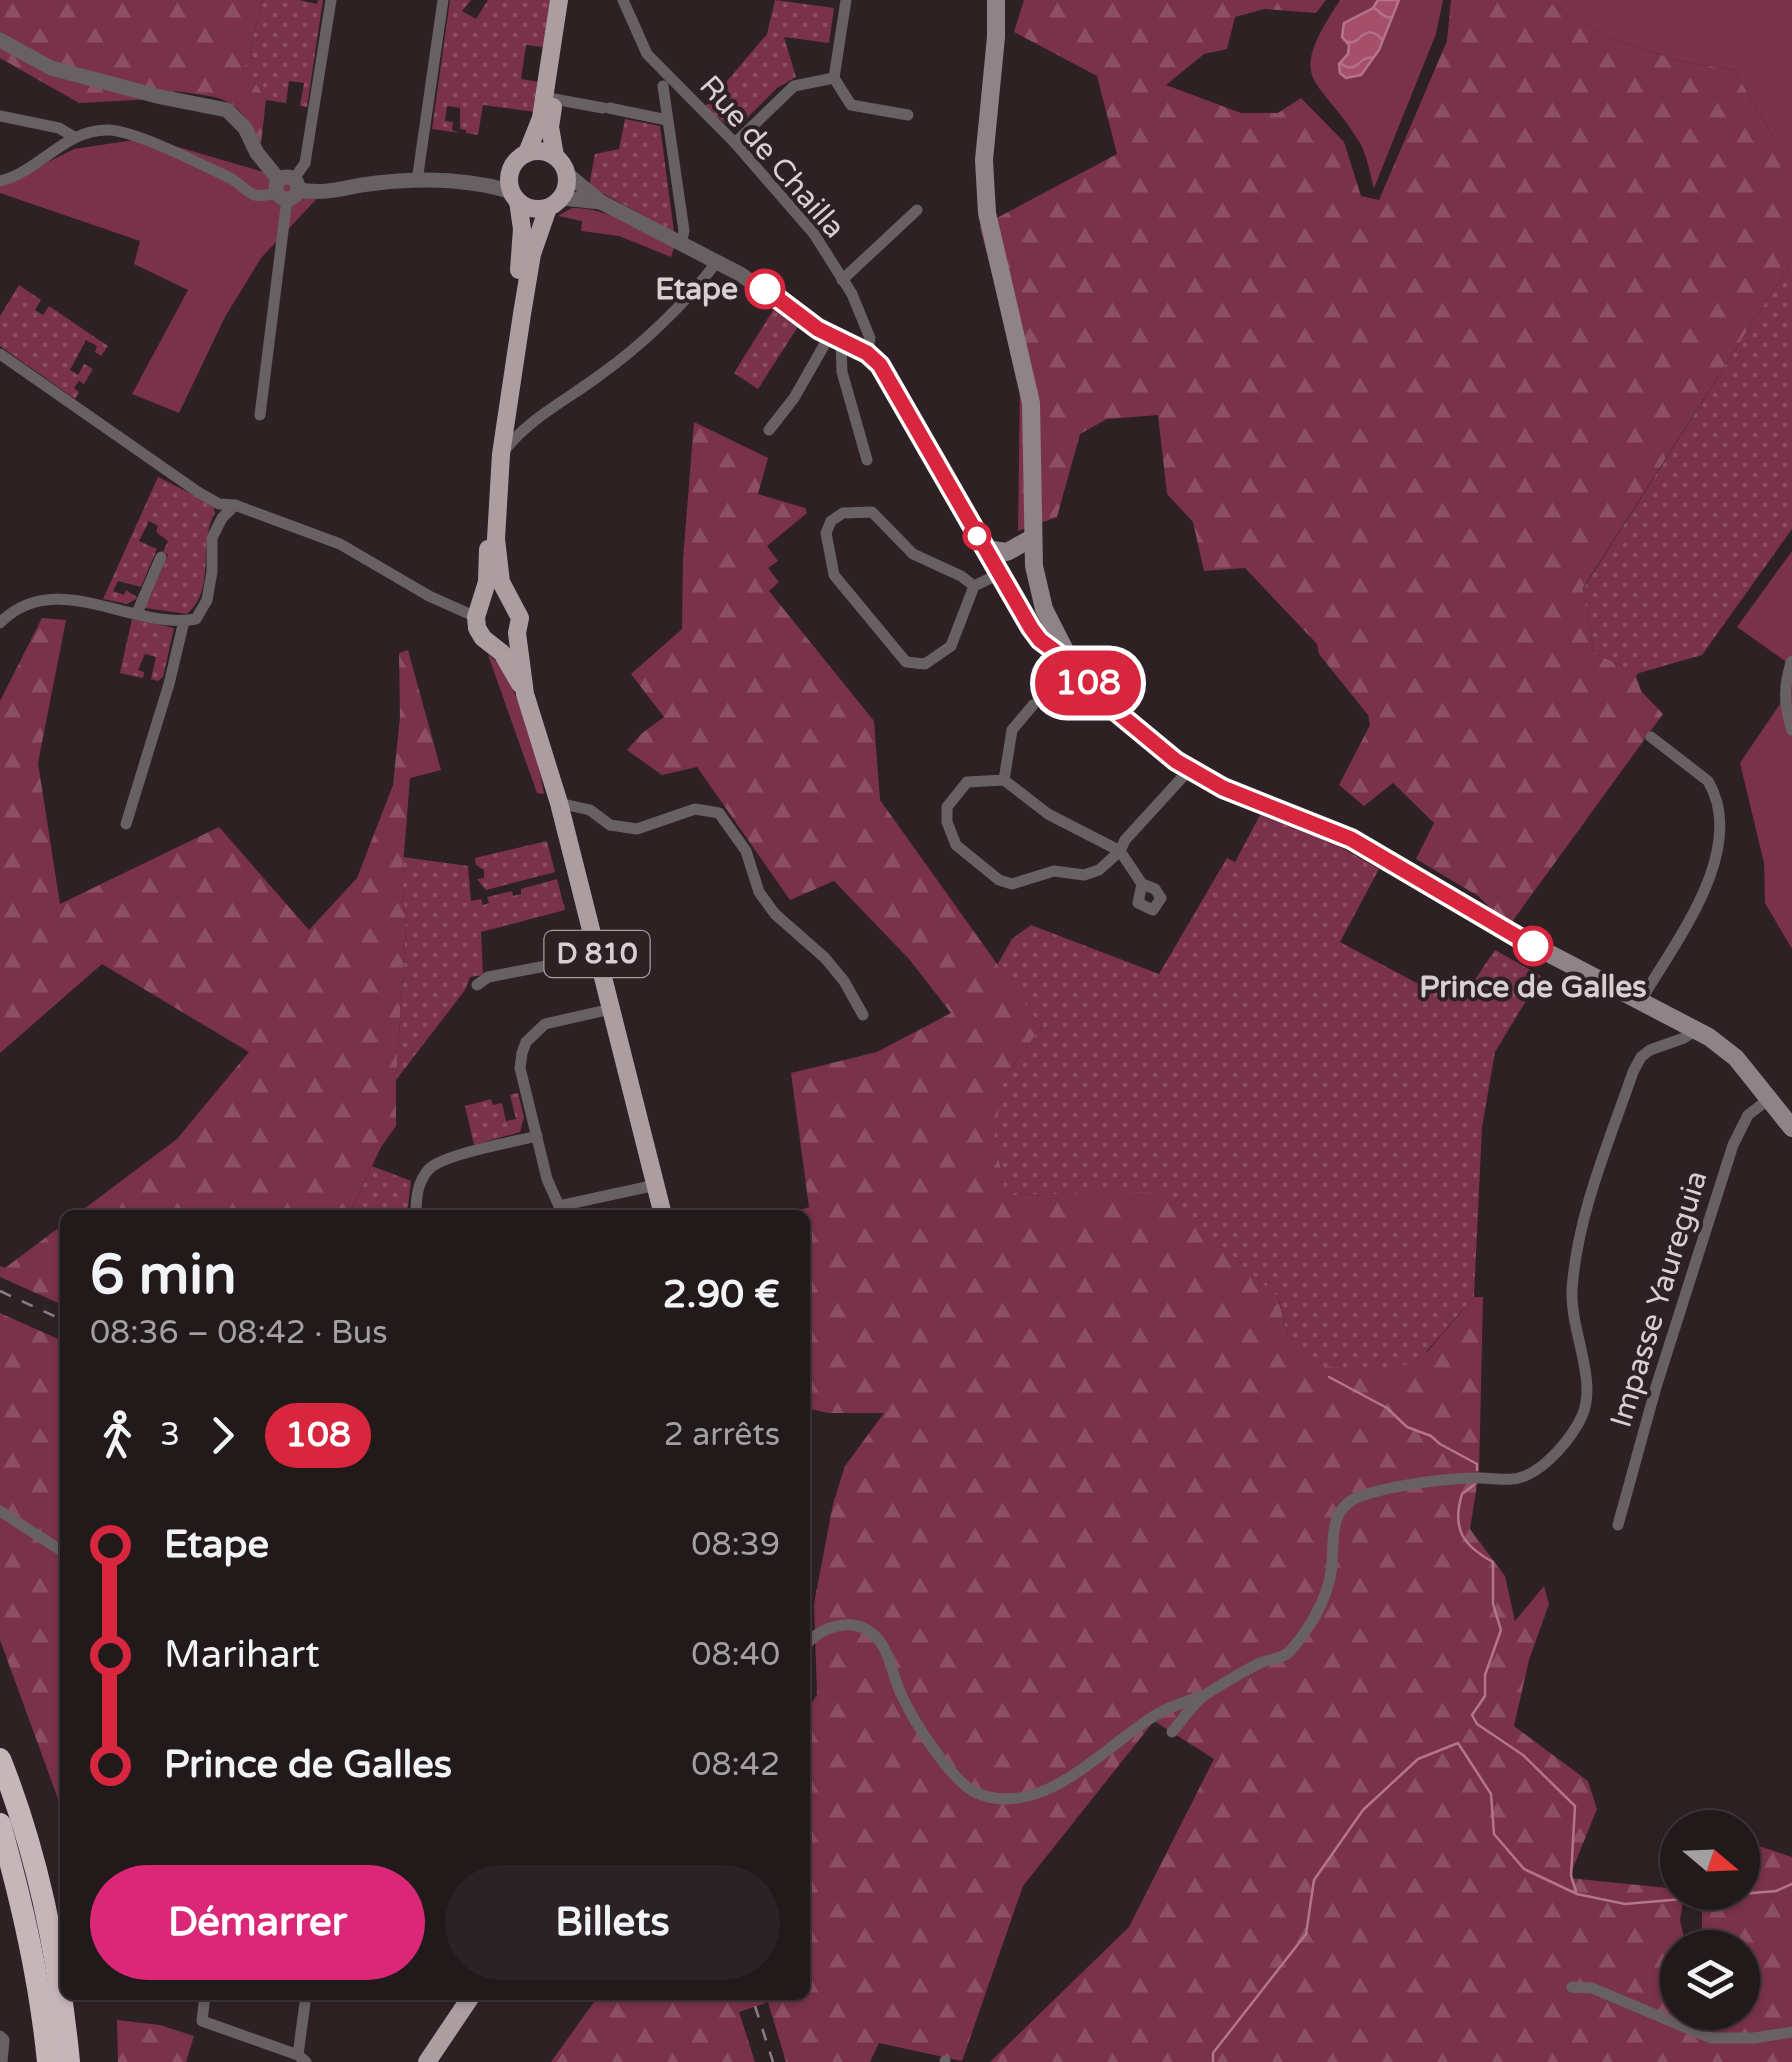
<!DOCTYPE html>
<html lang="fr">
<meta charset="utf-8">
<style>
body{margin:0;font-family:"Varela Round",sans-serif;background:#2a2224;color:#f1f3f6;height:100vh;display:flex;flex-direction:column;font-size:38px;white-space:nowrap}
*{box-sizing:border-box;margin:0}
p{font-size:32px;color:#a2a0a3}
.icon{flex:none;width:55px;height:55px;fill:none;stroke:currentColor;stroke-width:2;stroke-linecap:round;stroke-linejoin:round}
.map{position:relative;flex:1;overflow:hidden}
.drawer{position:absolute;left:60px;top:1210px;width:750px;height:790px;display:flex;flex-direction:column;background:#22191b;border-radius:15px;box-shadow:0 2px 8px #0004,0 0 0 2px #3f383a}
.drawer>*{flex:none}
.badge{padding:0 20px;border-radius:32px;font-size:35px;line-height:65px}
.needle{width:65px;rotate:109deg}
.buttons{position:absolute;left:1660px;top:1810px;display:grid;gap:20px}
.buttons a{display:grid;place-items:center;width:100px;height:100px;border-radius:50%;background:#22191b;box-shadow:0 2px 8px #0004,0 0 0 2px #3f383a;font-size:50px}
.map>.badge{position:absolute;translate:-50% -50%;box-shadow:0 0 0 5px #fff}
.legs{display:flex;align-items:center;gap:15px;height:110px;padding:0 30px;font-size:32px}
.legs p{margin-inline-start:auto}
.summary{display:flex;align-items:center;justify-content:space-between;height:170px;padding:0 30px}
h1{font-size:55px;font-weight:700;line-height:75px}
.button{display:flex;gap:20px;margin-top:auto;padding:20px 30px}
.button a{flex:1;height:115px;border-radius:60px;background:#db2777;color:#fff;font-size:40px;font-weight:700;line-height:115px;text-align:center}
.button a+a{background:#2a2224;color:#f1f3f6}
ul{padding:0 30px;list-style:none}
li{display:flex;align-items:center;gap:35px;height:110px;font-size:38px}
li i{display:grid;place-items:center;width:15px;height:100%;margin:0 12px;background:currentColor}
li i::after{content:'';width:25px;height:25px;margin:-12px;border:8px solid;border-radius:50%;background:#22191b}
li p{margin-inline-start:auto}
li:first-child i{background:linear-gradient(#0000 50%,currentColor 0)}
li:last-child i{background:linear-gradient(currentColor 50%,#0000 0)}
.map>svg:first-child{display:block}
.grass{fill:#7a314a}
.forest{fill:url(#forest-firs)}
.park{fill:url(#park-dots)}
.water{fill:url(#water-waves);stroke:#b4758a;stroke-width:2.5}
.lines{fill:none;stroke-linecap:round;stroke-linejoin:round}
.stream{stroke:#b4758a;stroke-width:2.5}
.minor{stroke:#686163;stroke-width:11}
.tertiary{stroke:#686163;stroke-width:15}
.secondary{stroke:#8e8386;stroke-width:18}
.primary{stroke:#ac9da1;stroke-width:18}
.motorway{stroke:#c6b5b9;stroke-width:22}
.rail{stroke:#8a7f82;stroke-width:2.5;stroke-dasharray:12 12;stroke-linecap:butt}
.line-1-casing{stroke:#fff;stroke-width:22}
.line-1{stroke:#d7263d;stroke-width:15}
.stop-1-dot{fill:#fff;stroke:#d7263d;stroke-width:5}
.labels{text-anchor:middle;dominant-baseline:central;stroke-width:8;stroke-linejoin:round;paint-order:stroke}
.shield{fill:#2e2124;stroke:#a59b9d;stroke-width:2.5}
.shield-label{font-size:28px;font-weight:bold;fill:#d8cfd1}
.street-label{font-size:30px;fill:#d8cfd1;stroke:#2e2124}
.stop-label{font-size:30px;font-weight:bold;fill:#d8cfd1;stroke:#2e2124;text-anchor:end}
</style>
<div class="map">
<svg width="1792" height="2062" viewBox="0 0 1792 2062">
<defs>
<pattern id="forest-firs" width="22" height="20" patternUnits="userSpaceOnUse" patternTransform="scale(2.5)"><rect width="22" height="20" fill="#7a314a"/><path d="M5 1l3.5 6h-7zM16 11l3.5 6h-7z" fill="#8c4e63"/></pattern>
<pattern id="park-dots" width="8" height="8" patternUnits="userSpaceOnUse" patternTransform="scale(2.5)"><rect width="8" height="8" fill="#7a314a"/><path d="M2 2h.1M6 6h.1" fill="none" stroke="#8c4e63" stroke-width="1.8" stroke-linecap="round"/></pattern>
<pattern id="water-waves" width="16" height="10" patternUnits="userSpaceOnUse" patternTransform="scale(2.5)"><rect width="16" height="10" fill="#a54f6b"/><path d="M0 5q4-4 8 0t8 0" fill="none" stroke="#b56f86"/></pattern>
</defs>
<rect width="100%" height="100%" fill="#2e2124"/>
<!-- grass -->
<g class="grass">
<path d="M1340 0H1443L1436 34 1374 188C1370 174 1367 156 1360 143 1319 74 1283 86 1340 0Z"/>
<path d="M1545 0H1792V146L1773 136 1734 70 1680 61 1609 38Z"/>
<path d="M147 138 325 190 261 258 225 317 179 413 132 394 188 290 134 264 140 241 0 193V186L74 149Z"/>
<path d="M572 208C608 207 643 232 674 248L671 257 619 236 581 231 582 221 558 216Z"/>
<path d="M1792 551V949L1765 903 1764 863 1740 763 1780 704 1785 661 1737 627Z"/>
<path d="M488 655C515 670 539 761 544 794L537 793Z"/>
</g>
<!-- forest -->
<g class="forest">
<path d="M0 0H262L250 49 253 66H246L266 100 261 143C234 95 229 99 175 91L172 98 79 103 0 58Z"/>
<path d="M1024 0H1326L1316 13 1264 9 1235 17 1227 49 1204 54 1166 85 1241 113H1278L1301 98 1344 142 1361 196 1379 200 1447 41 1451 0H1545L1609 38 1680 61 1734 70 1773 136 1792 146V261L1583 588 1594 653 1639 673 1636 676 1641 691 1663 714 1509 926 1478 896 1416 859 1434 823 1393 783 1364 806 1339 785 1370 725 1368 715 1319 654 1317 644 1245 568 1204 571 1193 522 1167 494 1158 415 1107 419 1080 434 1057 517 1018 531 1020 383 980 227 1117 154 1097 76 1014 32Z"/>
<path d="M694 422 768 458 758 494 805 508 807 513 767 546 778 561 768 568 779 582 769 591 874 721 880 800 1042 1027 1004 1077 1006 1195 1159 1191 1278 1297 1288 1337 1427 1352 1474 1297H1483L1479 1472 1470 1529 1505 1576 1515 1621 1544 1586 1549 1604 1529 1660 1514 1726 1588 1781 1597 1809 1569 1878 1677 1889 1678 1892 1684 1893 1680 1920 1686 1947 1678 1948V2012L1700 2013 1702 2020 1703 2013 1742 2012V1948L1702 1947V1893L1742 1892 1743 1841 1792 1857V2062H990L1129 1927 1214 1759 1154 1721 1023 1886 962 2061 879 2043 870 2062H786L768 2002 739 2012 755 2062H551L599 1995H805V1712L817 1695 814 1604 833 1504 845 1466 884 1413H828L805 1408V1215H785L809 1207 791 1073 877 1052 951 1013 909 959 834 881 790 900 697 767 662 775 627 750 641 734 664 717 631 674 682 629 683 559Z"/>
<path d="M42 618 66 620 38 763 60 904 219 827 309 930 357 878 393 785 400 717 399 653 408 650 441 770 410 778 402 878 406 927 396 1080V1126L381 1147 349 1215H76L177 1139 249 1052 102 964 0 1053V701Z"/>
<path d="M65 1223V1306L0 1277V1266L5 1268Z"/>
<path d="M0 1313 65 1342 62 1600 65 1605V1818L0 1640Z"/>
<path d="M117 2020 160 2025 194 2036 186 2062H118Z"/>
</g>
<!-- park -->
<g class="park">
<path d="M262 0H299L317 4 318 0H323L307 107 300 106 304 83 289 81 286 103 266 100 245 65 253 66 250 49Z"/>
<path d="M450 0H471L462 11 476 19 488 0H550L543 47 526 45 521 79 539 82 535 112 483 105 478 135 466 133V130L460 129V108L447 106 445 121 453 122 452 130 460 133 432 129Z"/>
<path d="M775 0 834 8 829 43 784 37 796 77 777 88 740 125 728 126 705 107 767 34Z"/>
<path d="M625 119 660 126 674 232 589 186 595 154 619 149Z"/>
<path d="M1792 261V529L1702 655 1639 673 1594 653 1583 589Z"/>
<path d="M19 285 41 300 35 310 43 315 49 306 108 346 101 356 95 352 97 346 86 340 70 370 78 375 84 364 93 369 84 384 79 381 74 388 79 392 75 399 0 346V316Z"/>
<path d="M775 307 799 325 758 389 734 373Z"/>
<path d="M158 477 213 505 215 513C197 544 217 589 187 614L145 608 168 555 163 552 168 541 156 532 158 526 149 521 139 541 157 549 141 587 118 581 113 591 124 595 126 590 138 598 127 604 103 599Z"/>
<path d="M132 619 174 628 163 677 158 681 151 679 156 657 145 654 138 670 144 672 143 678 120 673Z"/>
<path d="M1260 815 1337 845 1379 869 1340 942 1426 988 1474 981 1495 950 1541 976 1495 1052 1482 1127 1474 1297 1426 1352 1391 1373 1314 1365 1288 1337 1278 1297 1159 1192 1006 1195 994 1137 1004 1077 1042 1027 997 965 1012 939 1031 925 1159 974 1227 858 1235 862Z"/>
<path d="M547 841 555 872 486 890 477 879 484 878V870L476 865 475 858Z"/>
<path d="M403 857 468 866 471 901 481 899 483 905 489 903 487 897 512 891 513 896 521 894V889L557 879 565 910 481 932 483 975 470 977 465 990 396 1080 406 927 402 878Z"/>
<path d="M518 1093 524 1117 520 1132 474 1145 465 1106 491 1099 493 1105 502 1103 506 1121 516 1119 510 1095Z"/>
<path d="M372 1166 411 1181 407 1215H349Z"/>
</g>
<!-- water -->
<path class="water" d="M1378 0H1399L1379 50 1361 75 1346 78 1340 73 1339 64 1348 54 1349 45 1342 37 1344 23 1373 8Z"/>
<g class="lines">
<!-- stream -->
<g class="stream">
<path d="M1329 1377 1387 1408 1407 1427 1431 1436 1440 1444 1477 1464V1470"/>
<path d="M1475 1484 1462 1494C1451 1530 1464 1546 1493 1562V1604L1501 1630 1485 1675V1696L1472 1715 1477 1724 1523 1755 1575 1806 1571 1876 1576 1891"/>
<path d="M1213 2062V2053L1306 1934 1314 1880 1363 1810 1418 1759 1458 1743 1491 1794 1494 1834 1524 1869 1577 1894 1625 1904 1776 1891 1792 1884"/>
</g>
<!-- minor -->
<g class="minor">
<path d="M623 0 647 54 735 143 814 234 852 294 870 338 867 353"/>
<path d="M834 78 851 105 908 115"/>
<path d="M663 86 684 231 681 243"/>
<path d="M554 99 603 108"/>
<path d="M609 108 667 120"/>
<path d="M0 116 59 128 74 137"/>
<path d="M735 143 794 86 834 78 846 0"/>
<path d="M294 179 305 163 331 0"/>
<path d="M0 181C41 171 64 129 109 130 136 131 203 165 230 178 239 182 245 192 255 195 262 196 270 195 277 192"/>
<path d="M417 181 443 0"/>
<path d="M842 280 917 210"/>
<path d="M841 341 842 372 867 460"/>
<path d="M0 354 198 492 219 504 235 505 340 544 429 596 476 617"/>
<path d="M260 415 287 199"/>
<path d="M769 430 794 398 830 335"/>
<path d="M504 451C529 418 567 400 600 375 641 346 686 303 716 263"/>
<path d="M974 586 951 646 925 664 906 662 834 575 826 533 831 521 843 513 872 512 913 554 961 576 974 586 999 574"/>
<path d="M137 613 161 557"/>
<path d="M0 623C55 566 133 631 196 619L207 600 212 572V538L222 518 235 505"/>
<path d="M1792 661C1783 685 1784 706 1792 730"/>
<path d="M1004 780 967 782 947 807V822L956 845 999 880 1012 884 1054 871 1084 875 1099 870 1120 851 1048 814 1004 780 1012 730 1033 705"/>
<path d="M559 803 590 810 610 825 637 829 695 809 719 813 746 851 759 892 775 914 825 958 844 981 863 1015"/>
<path d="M126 824 169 684 184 621"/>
<path d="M1142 884 1155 889 1161 898 1153 910 1138 903 1142 884 1120 851 1125 840 1189 770"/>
<path d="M477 985 488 977 598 956"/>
<path d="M1640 1002C1674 943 1749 850 1708 781L1651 737"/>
<path d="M611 1009 545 1024 526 1042 522 1053 520 1068 547 1179 559 1206 656 1185"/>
<path d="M416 1215C416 1199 417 1182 429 1169 444 1154 513 1142 537 1136"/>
<path d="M0 1511 65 1553"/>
<path d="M1618 1525 1656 1387 1733 1145 1748 1115 1769 1099"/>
<path d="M805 1646C822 1625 856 1615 877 1638 890 1652 893 1677 901 1694 913 1720 952 1784 979 1794 1046 1819 1107 1743 1159 1713 1172 1706 1188 1701 1201 1696"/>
<path d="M1172 1732C1183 1720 1194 1701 1208 1693 1224 1683 1243 1671 1260 1663 1269 1659 1281 1659 1288 1653 1297 1644 1309 1627 1315 1616 1323 1602 1330 1583 1332 1566 1334 1539 1328 1508 1361 1496 1393 1485 1446 1478 1480 1478 1496 1478 1510 1482 1525 1476 1547 1467 1572 1438 1582 1416 1598 1381 1570 1330 1572 1290 1577 1215 1609 1142 1633 1072L1641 1057 1650 1050 1684 1038 1696 1030"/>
<path d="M1572 1987 1592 1988 1711 2038H1754L1792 2032"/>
<path d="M205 1995 202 2021 298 2055 306 2062"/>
<path d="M0 2036 4 2040 2 2062"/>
<path d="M298 2055 306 1995"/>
<path d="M945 2062V2061"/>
</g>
<!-- tertiary -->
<g class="tertiary">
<path d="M0 40 51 68 161 97 227 110 245 128 257 153 279 180"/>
<path d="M567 174 601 202 740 274 818 329 867 353 880 365 1031 628 1040 640 1069 662"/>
<circle cx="287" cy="188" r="11"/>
<path d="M298 190C332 195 345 186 377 183 421 178 470 179 512 192"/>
<path d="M562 198 601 202"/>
</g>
<!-- secondary -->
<g class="secondary">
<path d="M996 0V37L984 160 987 213 1031 403 1034 566 1044 609 1072 664 1112 709 1189 770 1223 787 1351 839 1506 931 1709 1037 1736 1058 1792 1128"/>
<path d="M985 549 1007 552 1032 538"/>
</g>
<!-- primary -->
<g class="primary">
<path d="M553 107 550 127 555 156"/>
<circle cx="538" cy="180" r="29"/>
<path d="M527 153 541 118 559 0"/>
<path d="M518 201 522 229 519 270"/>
<path d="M548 208 532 254 522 314 501 454 496 539 501 582 520 618 517 633 525 694 559 803 663 1215"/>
<path d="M488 549 487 582 476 617 477 628 483 638 502 653 520 684"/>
<path d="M427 2062 472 1995"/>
</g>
<!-- motorway -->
<g class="motorway">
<path d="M0 1759C38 1854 59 1960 69 2062"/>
<path d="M0 1824C22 1903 40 1980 48 2062"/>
</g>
<!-- rail -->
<g class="rail">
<path d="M0 1291 65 1321"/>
<path d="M755 2006 773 2062"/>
</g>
</g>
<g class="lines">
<!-- line-1 casing -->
<g class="line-1-casing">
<path id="line-1" d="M765 289 818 329 867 353 880 365 1031 628 1040 640 1072 664 1112 708 1176 761 1223 788 1351 839 1533 946"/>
</g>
<!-- line-1 -->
<use href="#line-1" class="line-1"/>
</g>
<!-- markers -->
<g class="stop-1-dot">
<circle cx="765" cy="289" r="18"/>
<circle cx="977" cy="536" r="12"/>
<circle cx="1533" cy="946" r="18"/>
</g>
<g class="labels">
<!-- shield labels -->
<rect class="shield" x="544.5" y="931" width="105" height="46" rx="8"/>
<g class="shield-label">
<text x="597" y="954">D 810</text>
</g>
<!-- street labels -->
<g class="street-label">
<text transform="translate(772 157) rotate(49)">Rue de Chailla</text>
<text transform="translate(1659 1299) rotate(-73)">Impasse Yaureguia</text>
</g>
<!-- stop labels -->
<g class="stop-label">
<text x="738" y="289">Etape</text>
<text x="1533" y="987" text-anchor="middle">Prince de Galles</text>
</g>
</g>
</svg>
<div class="buttons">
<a><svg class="needle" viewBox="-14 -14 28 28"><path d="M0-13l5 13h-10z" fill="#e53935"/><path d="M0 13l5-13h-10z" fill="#a2a0a3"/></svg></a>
<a><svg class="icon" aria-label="layers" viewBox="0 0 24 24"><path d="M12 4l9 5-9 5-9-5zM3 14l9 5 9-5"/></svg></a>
</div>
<b class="badge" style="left:1088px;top:683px;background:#d7263d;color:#fff">108</b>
<section class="drawer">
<div class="summary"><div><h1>6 min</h1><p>08:36 – 08:42 · Bus</p></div><b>2.90 €</b></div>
<div class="legs"><svg class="icon" aria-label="walk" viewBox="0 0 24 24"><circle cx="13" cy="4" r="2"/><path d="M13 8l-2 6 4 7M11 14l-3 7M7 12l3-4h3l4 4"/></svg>3<svg class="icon" aria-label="forward" viewBox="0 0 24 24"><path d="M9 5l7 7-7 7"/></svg><b class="badge" style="background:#d7263d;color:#fff">108</b><p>2 arrêts</p></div>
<ul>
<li><i style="color:#d7263d"></i><b>Etape</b><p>08:39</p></li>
<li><i style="color:#d7263d"></i><span>Marihart</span><p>08:40</p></li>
<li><i style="color:#d7263d"></i><b>Prince de Galles</b><p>08:42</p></li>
</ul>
<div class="button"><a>Démarrer</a><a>Billets</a></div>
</section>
</div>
